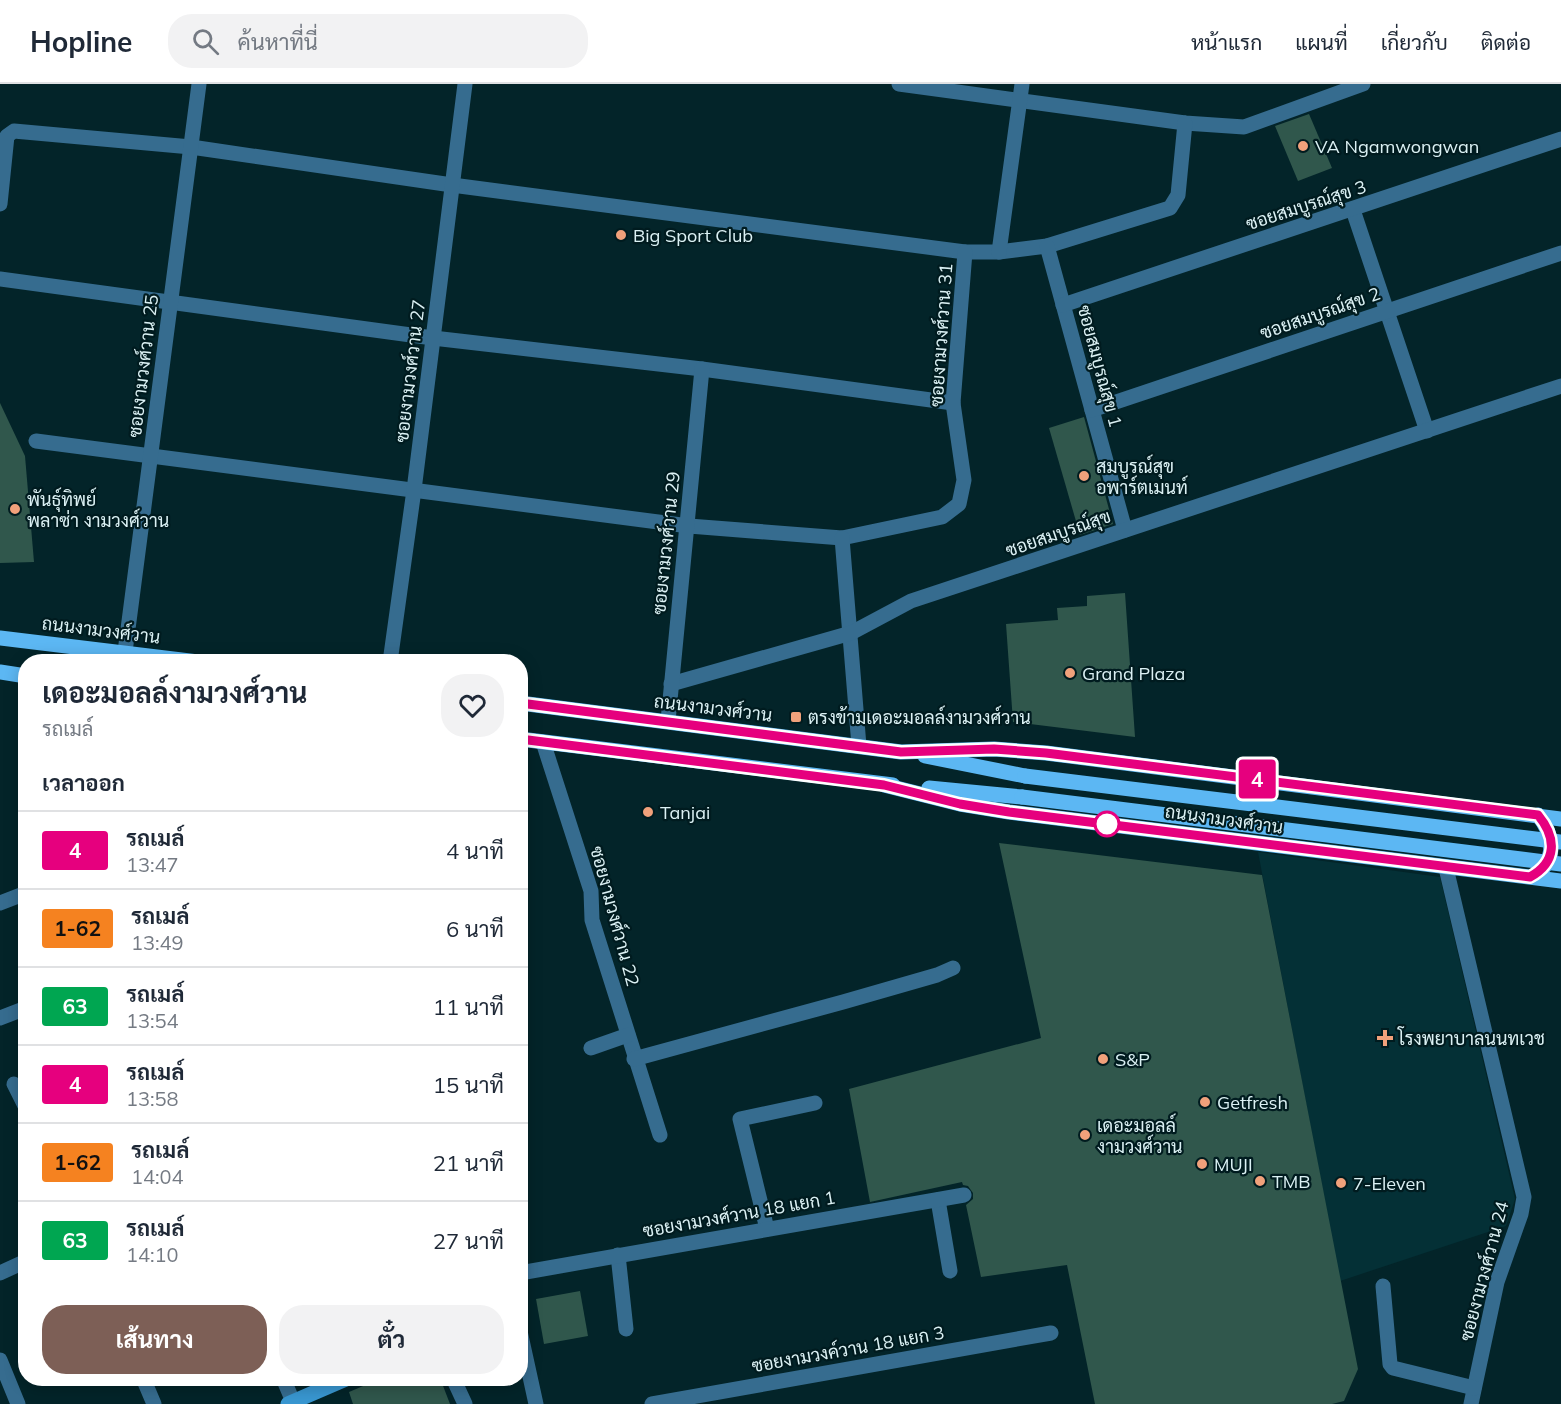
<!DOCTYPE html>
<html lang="th">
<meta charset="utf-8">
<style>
body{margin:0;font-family:Mulish,Sarabun,sans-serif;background:#f2f2f3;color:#1f2937;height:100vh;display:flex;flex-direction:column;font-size:22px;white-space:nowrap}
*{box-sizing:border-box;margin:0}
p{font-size:20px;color:#747a83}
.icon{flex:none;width:33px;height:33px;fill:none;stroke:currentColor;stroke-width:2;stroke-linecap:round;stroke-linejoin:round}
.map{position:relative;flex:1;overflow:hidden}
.drawer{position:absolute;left:18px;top:570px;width:510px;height:732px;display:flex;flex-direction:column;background:#fff;border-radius:24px;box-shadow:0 3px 15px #0003}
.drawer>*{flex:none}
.badge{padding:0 12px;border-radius:4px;font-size:21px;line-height:39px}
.map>.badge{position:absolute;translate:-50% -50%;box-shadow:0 0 0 3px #fff}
h2{padding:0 24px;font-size:22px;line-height:54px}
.round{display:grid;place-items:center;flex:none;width:63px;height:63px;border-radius:24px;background:#f2f2f3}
.summary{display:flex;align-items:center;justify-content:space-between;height:102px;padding:0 24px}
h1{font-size:28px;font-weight:700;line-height:45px}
.primary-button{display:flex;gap:12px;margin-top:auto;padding:12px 24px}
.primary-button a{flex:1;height:69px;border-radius:24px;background:#7d5f56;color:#fff;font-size:24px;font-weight:700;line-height:69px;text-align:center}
.primary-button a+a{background:#f2f2f3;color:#1f2937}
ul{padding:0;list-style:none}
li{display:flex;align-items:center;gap:18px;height:78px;padding:0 24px;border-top:2px solid #e0e1e3}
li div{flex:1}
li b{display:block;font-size:22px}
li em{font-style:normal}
li .badge{min-width:66px;font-weight:700;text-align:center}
header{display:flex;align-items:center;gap:36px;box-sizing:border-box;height:84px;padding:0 30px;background:#fff;border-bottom:2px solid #e0e1e3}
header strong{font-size:28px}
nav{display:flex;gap:33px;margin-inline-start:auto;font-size:21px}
.search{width:420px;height:54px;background:#f2f2f3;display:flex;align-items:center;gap:15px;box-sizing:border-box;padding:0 21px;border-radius:24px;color:#747a83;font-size:22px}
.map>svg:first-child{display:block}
.built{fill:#043036}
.building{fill:#30574c}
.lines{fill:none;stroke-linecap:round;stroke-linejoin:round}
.street{stroke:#366c8f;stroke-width:15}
.secondary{stroke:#3997d1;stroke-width:15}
.primary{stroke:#5cb7f3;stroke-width:15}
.primary-bridge{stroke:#5cb7f3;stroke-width:15}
.line-casing{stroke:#fff;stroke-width:14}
.line{stroke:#e6007e;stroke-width:9}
.poi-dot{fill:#f1a17b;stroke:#001b1f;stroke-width:2}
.stop-dot{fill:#fff;stroke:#e6007e;stroke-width:3}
.labels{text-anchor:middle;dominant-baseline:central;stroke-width:4.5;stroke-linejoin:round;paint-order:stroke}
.poi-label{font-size:18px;fill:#dbf1f4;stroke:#001b1f;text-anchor:start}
.street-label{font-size:18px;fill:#dbf1f4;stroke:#001b1f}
</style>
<header>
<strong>Hopline</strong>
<div class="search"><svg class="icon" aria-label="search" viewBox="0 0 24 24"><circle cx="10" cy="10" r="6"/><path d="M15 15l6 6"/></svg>ค้นหาที่นี่</div>
<nav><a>หน้าแรก</a><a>แผนที่</a><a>เกี่ยวกับ</a><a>ติดต่อ</a></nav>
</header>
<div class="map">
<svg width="1561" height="1320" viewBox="0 0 1561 1320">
<rect width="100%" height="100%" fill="#032429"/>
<!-- built -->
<path class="built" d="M1258 768 1440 793 1515 1115 1506 1142 1340 1197Z"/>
<!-- building -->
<g class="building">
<path d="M1309 30 1332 84 1298 97 1275 42Z"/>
<path d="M0 319 25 372 34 478 0 479Z"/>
<path d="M1084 333 1113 440 1080 451 1049 344Z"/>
<path d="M1125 509 1135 653 1013 638 1006 540 1058 536 1057 524 1087 522V512Z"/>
<path d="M999 759 1262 791 1358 1285 1344 1317 1332 1320H1095L1067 1181 981 1193 966 1121 973 1115V1109L968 1102 963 1101 962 1098 870 1118 849 1005 1041 954Z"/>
<path d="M580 1207 588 1252 544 1260 536 1215Z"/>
<path d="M382 1294H440L450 1320H353L349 1308Z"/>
</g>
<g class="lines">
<!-- street -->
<g class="street">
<path d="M899 0 1185 39 1244 43 1363 0"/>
<path d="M0 120 7 52 14 47 191 63 452 101 965 168H999L1047 162 1170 124 1178 111 1185 39"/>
<path d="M1353 126 1427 347"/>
<path d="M1047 162 1125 446"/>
<path d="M999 168 1022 0"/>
<path d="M0 195 433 254 702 285 953 319"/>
<path d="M1063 221 1561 55"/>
<path d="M1092 326 1561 169"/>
<path d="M36 357 689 442 842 454 942 433 959 420 964 396 953 319 965 168"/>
<path d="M842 454 859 662"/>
<path d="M125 568 199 0"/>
<path d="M390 578 414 406 465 0"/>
<path d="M671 600 851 549 911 517 1561 302"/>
<path d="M668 637 702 285"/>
<path d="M543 658 591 807 592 836 660 1051"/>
<path d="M1446 784 1524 1113 1521 1130 1497 1198 1471 1320"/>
<path d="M0 819 26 809"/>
<path d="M0 934 26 924"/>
<path d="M591 964 628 951"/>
<path d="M634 975 843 918 937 891 953 884"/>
<path d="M14 1000 26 1024"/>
<path d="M938 1116 950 1187"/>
<path d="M767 1145 740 1035 815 1019"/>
<path d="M618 1171 626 1245"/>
<path d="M0 1189 26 1177"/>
<path d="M520 1189 964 1111"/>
<path d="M1383 1202 1390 1280 1393 1284 1474 1304"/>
<path d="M520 1247 536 1320"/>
<path d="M0 1276 18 1320"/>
<path d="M143 1294 154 1320"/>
<path d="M283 1294 294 1320"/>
<path d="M453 1294 465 1320"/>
<path d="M652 1320 1051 1249"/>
</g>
<!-- secondary -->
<path class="secondary" d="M288 1320 348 1294"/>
<!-- primary -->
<g class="primary">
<path d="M0 554 198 578"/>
<path d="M0 588 26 592"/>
<path d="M520 619 901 668 994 665 1046 669 1561 735"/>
<path d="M520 655 893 701"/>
<path d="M925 672 1025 692"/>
<path d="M884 701 960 720 1009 728 1561 797"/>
<path d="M929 704 1022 713"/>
<path d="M1538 731C1551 747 1558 771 1540 787"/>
</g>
<!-- primary-bridge -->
<g class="primary-bridge">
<path d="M1025 692 1561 758"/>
<path d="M1022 713 1561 780"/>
</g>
</g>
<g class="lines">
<!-- line casing -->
<g class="line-casing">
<path id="line" d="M520 619 901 668 994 665 1046 669 1538 731C1557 754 1557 778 1530 793L1009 728 960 720 884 701 520 655"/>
</g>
<!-- line -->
<use href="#line" class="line"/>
</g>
<!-- markers -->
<g class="poi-dot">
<circle cx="1303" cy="62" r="6"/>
<circle cx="621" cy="151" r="6"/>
<circle cx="1084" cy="392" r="6"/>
<circle cx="15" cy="425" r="6"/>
<circle cx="1070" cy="589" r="6"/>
<rect x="790" y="627" width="12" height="12" rx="3"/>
<circle cx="648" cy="728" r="6"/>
<path d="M1382 945h6v6h6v6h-6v6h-6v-6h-6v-6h6z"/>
<circle cx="1103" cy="975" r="6"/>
<circle cx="1205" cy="1018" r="6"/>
<circle cx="1085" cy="1051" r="6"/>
<circle cx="1202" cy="1080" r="6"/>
<circle cx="1260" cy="1097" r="6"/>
<circle cx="1341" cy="1099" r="6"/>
</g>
<circle class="stop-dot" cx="1107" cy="740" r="12"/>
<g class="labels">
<!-- poi labels -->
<g class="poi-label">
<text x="1315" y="62">VA Ngamwongwan</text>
<text x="633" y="151">Big Sport Club</text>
<text x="1096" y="382">สมบูรณ์สุข<tspan x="1096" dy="21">อพาร์ตเมนท์</tspan></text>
<text x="27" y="415">พันธุ์ทิพย์<tspan x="27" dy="21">พลาซ่า งามวงศ์วาน</tspan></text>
<text x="1082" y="589">Grand Plaza</text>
<text x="808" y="633">ตรงข้ามเดอะมอลล์งามวงศ์วาน</text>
<text x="660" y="728">Tanjai</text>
<text x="1398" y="954">โรงพยาบาลนนทเวช</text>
<text x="1115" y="975">S&amp;P</text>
<text x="1217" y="1018">Getfresh</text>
<text x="1097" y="1041">เดอะมอลล์<tspan x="1097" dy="21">งามวงศ์วาน</tspan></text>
<text x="1214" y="1080">MUJI</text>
<text x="1272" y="1097">TMB</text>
<text x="1353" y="1099">7-Eleven</text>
</g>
<!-- street labels -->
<g class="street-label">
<text transform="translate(1306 121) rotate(-18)">ซอยสมบูรณ์สุข 3</text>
<text transform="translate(1320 229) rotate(-19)">ซอยสมบูรณ์สุข 2</text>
<text transform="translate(941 251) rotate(-86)">ซอยงามวงศ์วาน 31</text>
<text transform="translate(143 282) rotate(-83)">ซอยงามวงศ์วาน 25</text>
<text transform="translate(1100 282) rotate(75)">ซอยสมบูรณ์สุข 1</text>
<text transform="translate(410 287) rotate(-83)">ซอยงามวงศ์วาน 27</text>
<text transform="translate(1058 449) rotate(-19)">ซอยสมบูรณ์สุข</text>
<text transform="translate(666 459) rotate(-84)">ซอยงามวงศ์วาน 29</text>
<text transform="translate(101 546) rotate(7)">ถนนงามวงศ์วาน</text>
<text transform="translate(713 624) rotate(7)">ถนนงามวงศ์วาน</text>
<text transform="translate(1224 735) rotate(8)">ถนนงามวงศ์วาน</text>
<text transform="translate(615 832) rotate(75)">ซอยงามวงศ์วาน 22</text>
<text transform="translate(739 1130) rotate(-10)">ซอยงามวงศ์วาน 18 แยก 1</text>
<text transform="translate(1484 1187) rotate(-75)">ซอยงามวงศ์วาน 24</text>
<text transform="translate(848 1265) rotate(-10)">ซอยงามวงค์วาน 18 แยก 3</text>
</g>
</g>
</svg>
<b class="badge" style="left:1257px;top:695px;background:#e6007e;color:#fff">4</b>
<section class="drawer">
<div class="summary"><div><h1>เดอะมอลล์งามวงศ์วาน</h1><p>รถเมล์</p></div><a class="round"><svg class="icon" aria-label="heart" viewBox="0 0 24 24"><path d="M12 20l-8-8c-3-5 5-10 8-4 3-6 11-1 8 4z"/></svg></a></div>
<h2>เวลาออก</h2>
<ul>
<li><span class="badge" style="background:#e6007e;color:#fff">4</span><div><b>รถเมล์</b><p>13:47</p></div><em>4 นาที</em></li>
<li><span class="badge" style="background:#f58220;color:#111">1-62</span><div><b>รถเมล์</b><p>13:49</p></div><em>6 นาที</em></li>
<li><span class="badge" style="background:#00a651;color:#fff">63</span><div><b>รถเมล์</b><p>13:54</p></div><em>11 นาที</em></li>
<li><span class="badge" style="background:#e6007e;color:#fff">4</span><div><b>รถเมล์</b><p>13:58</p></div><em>15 นาที</em></li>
<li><span class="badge" style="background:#f58220;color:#111">1-62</span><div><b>รถเมล์</b><p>14:04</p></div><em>21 นาที</em></li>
<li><span class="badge" style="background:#00a651;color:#fff">63</span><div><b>รถเมล์</b><p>14:10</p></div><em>27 นาที</em></li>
</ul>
<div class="primary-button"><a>เส้นทาง</a><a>ตั๋ว</a></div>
</section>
</div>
